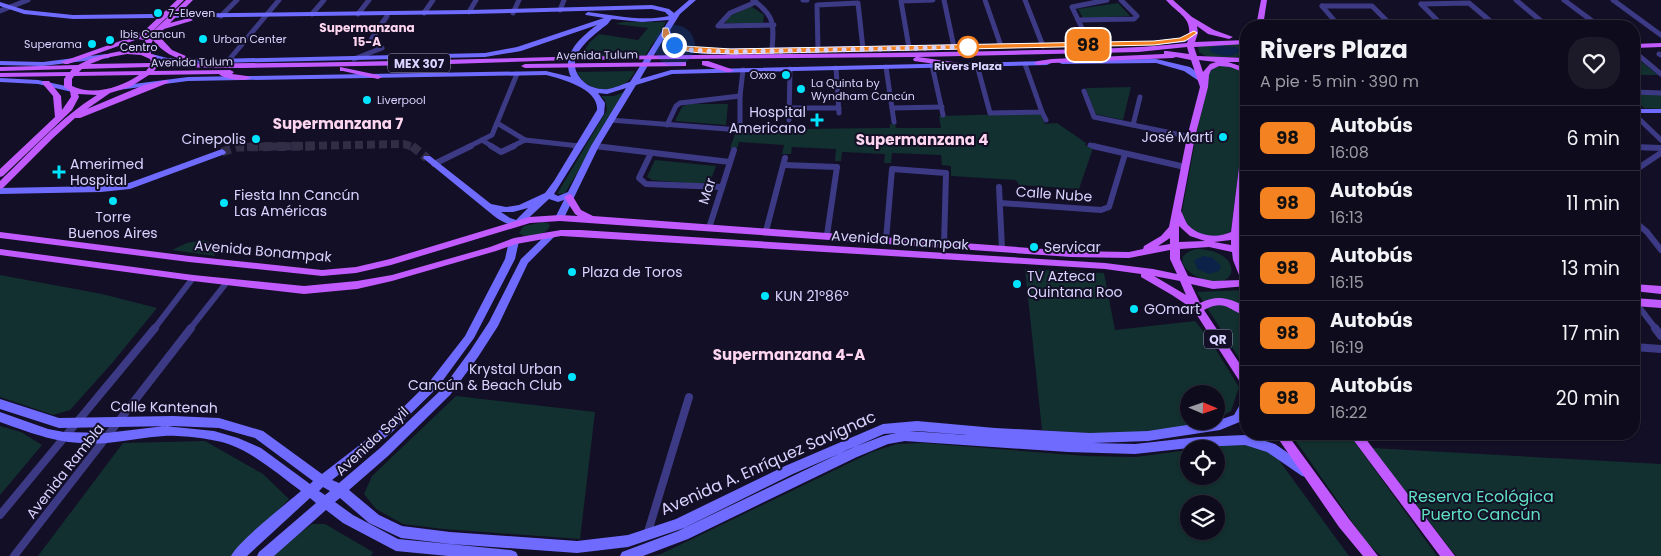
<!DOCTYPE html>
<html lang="es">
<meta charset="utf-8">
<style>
body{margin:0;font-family:Poppins,sans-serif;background:#1c1929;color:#f1f3f6;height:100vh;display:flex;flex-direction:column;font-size:19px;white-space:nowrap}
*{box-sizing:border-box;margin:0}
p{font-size:16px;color:#9b9ba3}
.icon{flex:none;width:28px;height:28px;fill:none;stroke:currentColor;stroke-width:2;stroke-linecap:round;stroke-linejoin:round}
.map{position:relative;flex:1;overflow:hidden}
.panel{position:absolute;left:1240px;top:20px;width:400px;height:420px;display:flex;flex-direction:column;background:#0e0b1c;border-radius:20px;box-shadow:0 1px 4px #0004,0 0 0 1px #2e2b3b}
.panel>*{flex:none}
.badge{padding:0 10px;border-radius:8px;font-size:18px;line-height:32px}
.needle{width:32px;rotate:92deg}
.buttons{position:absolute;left:1180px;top:385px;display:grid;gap:10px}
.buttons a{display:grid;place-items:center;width:45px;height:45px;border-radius:50%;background:#0e0b1c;box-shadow:0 1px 4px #0004,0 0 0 1px #2e2b3b;font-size:25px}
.you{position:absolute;width:25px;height:25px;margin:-12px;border:4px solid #fff;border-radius:50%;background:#1a73e8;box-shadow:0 0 0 8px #1a73e833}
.map>.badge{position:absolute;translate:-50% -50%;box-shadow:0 0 0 2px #fff}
.round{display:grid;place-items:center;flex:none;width:52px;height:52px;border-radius:20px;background:#1c1929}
.overview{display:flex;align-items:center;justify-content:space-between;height:85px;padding:0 20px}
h1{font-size:24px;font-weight:700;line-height:38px}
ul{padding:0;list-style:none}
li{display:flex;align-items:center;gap:15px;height:65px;padding:0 20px;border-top:1px solid #2e2b3b}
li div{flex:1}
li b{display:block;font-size:19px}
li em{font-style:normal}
li .badge{min-width:55px;font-weight:700;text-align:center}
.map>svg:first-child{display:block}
.green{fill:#12302f;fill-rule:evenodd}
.water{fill:#0c2248}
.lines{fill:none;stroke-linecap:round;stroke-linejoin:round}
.secondary-tunnel-far1{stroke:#312d47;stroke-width:8;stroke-dasharray:8 4;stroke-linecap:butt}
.secondary-tunnel{stroke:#312d47;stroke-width:9;stroke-dasharray:9 5;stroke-linecap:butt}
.street-far2{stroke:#3d3a85;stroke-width:5}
.street-far1{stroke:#3d3a85;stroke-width:6}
.street{stroke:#3d3a85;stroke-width:8}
.secondary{fill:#6f6bff;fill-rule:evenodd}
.primary{fill:#c25bff;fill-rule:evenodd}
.line{fill:#f58220;stroke:#fff}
.walk{stroke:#d9d4ff;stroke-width:5;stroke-dasharray:0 9}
.poi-dot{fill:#00e5ff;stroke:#130f26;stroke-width:2}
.stop-dot{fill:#fff;stroke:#f58220;stroke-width:2.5}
.labels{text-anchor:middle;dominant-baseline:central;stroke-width:4;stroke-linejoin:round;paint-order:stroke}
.far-poi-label{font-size:11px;fill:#d9d4ff;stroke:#130f26;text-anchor:start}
.far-street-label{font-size:11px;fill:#d9d4ff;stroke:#130f26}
.far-stop-label{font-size:11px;font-weight:bold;fill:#d9d4ff;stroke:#130f26}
.far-neighbourhood-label{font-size:12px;font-weight:bold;fill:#ffd6f0;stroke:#130f26}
.shield{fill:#130f26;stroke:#9e99be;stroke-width:1}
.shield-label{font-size:12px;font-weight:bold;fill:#d9d4ff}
.poi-label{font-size:14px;fill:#d9d4ff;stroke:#130f26;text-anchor:start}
.street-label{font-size:14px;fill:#d9d4ff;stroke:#130f26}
.neighbourhood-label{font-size:15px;font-weight:bold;fill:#ffd6f0;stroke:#130f26}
.near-street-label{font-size:16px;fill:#d9d4ff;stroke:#130f26}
.near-park-label{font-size:16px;fill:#5fe0c0;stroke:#130f26}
</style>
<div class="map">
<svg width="1661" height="556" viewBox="0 0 1661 556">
<rect width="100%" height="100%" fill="#130f26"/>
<!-- green -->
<g class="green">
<path d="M1118 3 1130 16 1083 18 1078 9Z"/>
<path d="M751 6 764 15 763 23H725L728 17Z"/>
<path d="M623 22H666L645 56 580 57 590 42 599 34 638 40 648 28 615 24Z"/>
<path d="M1241 44 1246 45V57H1207L1199 52 1198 45Z"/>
<path d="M1634 58 1638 59 1658 75H1634Z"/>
<path d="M1221 65 1230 66 1246 73V110L1231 231C1209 244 1200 234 1180 222L1208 72 1211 68Z"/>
<path d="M635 71C625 95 588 96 577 72Z"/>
<path d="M1131 87 1123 120 1095 114 1086 88Z"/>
<path d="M1634 90 1661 94V109L1644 108 1634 99Z"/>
<path d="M626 91 565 193 557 194 607 110 605 100 601 96H614Z"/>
<path d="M688 104H728L726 125 675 121 682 107Z"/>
<path d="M1040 113 1045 124 1057 123 1086 143 1085 145 1093 148 1079 189 1019 185 1016 180 951 176V166L942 165 941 155 892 153 891 163H884L885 154 842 152 841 161H835L836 149 792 147 791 154H782L784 145 739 142 737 148H730L736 131 786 130V125L792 124 793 129 890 128V124H895L896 128H941L939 116Z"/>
<path d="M655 160 716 166 709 185 652 180 647 177Z"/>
<path d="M543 222 548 223 550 226C545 236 527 240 519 233L524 226Z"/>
<path d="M203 240 212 243 215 256 172 250 187 243Z"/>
<path d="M1196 249C1205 249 1215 251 1223 256 1236 265 1234 281 1217 282 1197 283 1163 258 1196 249Z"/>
<path d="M1025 269 1104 273 1115 330 1195 321 1208 337 1239 387 1231 411 1216 420V394H1189V421H1215L1132 436 1042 430Z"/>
<path d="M0 275 102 294 157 308 113 362 70 410 53 415 0 397Z"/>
<path d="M1246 290V369L1197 292Z"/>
<path d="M456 396 595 412 580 539 443 529 403 524 376 509 364 494 372 476Z"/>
<path d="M0 426 21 432 42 445 0 495Z"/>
<path d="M1291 434H1349L1437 556H1381L1367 543Z"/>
<path d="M205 441 263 474 289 499 234 556H38L123 443Z"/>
<path d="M1246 441 1270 448 1349 556H652L661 554 872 452 897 444 923 443 1086 456 1135 457 1189 450V476H1216V449H1196ZM1189 504H1216V531H1189Z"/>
<path d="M1372 448 1661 464V556H1456Z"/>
<path d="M312 524H325L373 552 371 556H270Z"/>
</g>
<!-- water -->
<g class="water">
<path d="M1217 45 1235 47 1241 50C1234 59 1220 56 1211 52L1209 49Z"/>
<path d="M1204 256 1213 258 1221 266 1219 271 1209 274 1197 269 1194 260Z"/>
</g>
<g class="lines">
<!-- secondary-tunnel-far1 -->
<path class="secondary-tunnel-far1" d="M247 147 404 144 413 147"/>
<!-- secondary-tunnel -->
<g class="secondary-tunnel">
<path d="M412 146 427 158"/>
<path d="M222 152 238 147 316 146"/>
</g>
<!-- street-far2 -->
<g class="street-far2">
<path d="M753 0C775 16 774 24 772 50"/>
<path d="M803 0H807"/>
<path d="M944 0 954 47"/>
<path d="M985 0 1001 46"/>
<path d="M1025 0 1043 46"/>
<path d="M1516 0 1547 26"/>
<path d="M1564 0 1599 26"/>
<path d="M1613 0 1661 35"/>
<path d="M756 2 730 13 718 26 774 25"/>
<path d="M1421 4 1469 3 1496 26"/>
<path d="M1421 4 1443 26"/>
<path d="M1322 6H1372L1392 26"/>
<path d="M1322 6 1339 26"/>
<path d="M560 10 564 0"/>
<path d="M0 11 28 0"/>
<path d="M469 12 476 0"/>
<path d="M424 13 433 0"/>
<path d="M513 13 519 0"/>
<path d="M312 14 324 0"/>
<path d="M358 14 369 0"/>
<path d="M221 16 237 0"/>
<path d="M1078 20 1134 19 1137 16 1121 0"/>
<path d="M1090 45 1072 7 1107 0"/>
<path d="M909 48 901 1 933 0"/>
<path d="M818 50 817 5 858 3 863 49"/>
<path d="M1637 54 1661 74"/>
<path d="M1659 54 1661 55"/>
<path d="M354 59 382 48 371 40 387 16"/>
<path d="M228 61 279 0"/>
<path d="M932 65 943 115"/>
<path d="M977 65 990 113 1042 112 1025 64"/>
<path d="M886 67 894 122"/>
<path d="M836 68 839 113"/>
<path d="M1084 91 1094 117 1191 137"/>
<path d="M1634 92 1661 93"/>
<path d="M789 108H839"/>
<path d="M892 108 942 107"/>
<path d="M1042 112 1046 120"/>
<path d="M1634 114 1661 140"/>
<path d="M610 120 740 130V96L743 70"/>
<path d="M789 120 790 69"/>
<path d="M497 123 525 140"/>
<path d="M667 125 676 106 680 103 740 96"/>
<path d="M1133 125 1140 97"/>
<path d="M482 140 493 147"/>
<path d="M1090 145 1098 147"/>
<path d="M595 146 602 147"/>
<path d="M468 147 492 135 517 74"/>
<path d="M511 147 525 140 579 146"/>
</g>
<!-- street-far1 -->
<g class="street-far1">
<path d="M491 146 501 152 514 146"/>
<path d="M575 146H579"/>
<path d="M595 146 730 162"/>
<path d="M1093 146 1185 167"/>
<path d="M1634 147 1661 148"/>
<path d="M651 153 639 178 646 184 722 187"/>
<path d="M434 164 471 146"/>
<path d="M784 165 837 167 827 235"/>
<path d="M1634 171 1661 153"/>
<path d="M999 187 1002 249"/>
<path d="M1000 203 1101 210 1109 207 1125 154"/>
<path d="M1634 221 1647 232 1661 250"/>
<path d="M709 228 734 150"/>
<path d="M766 231 785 158"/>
<path d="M886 240 892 169 946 173 944 245"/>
<path d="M1635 302 1656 329"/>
<path d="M154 329 193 278"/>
<path d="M190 329 227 282"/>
</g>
<!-- street -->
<g class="street">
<path d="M1655 328 1661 336"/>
<path d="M1634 347 1661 349"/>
<path d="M0 515 155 328"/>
<path d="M647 535 689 397"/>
<path d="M14 556 191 328"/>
</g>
<!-- secondary -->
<g class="secondary">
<path d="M689 0H696L680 14 670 30C674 47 687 48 703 49L1154 41 1180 38 1194 31 1198 33 1185 42 1154 45 713 54C695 53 677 53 664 38L640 79 671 70 1047 61 1051 63 1047 65 672 74 636 85 599 146 563 220H557L555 218 564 200 558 202 549 199 521 225C511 227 502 222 494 216L423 158 424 156H430L491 204 506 207 519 205 545 193 554 181 597 110C599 89 562 79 546 75L188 81 118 90 114 88 118 86 188 77 546 71 571 77C560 55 581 37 597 25L521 51 485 57 215 63 167 62 148 56 152 54 167 58 215 59 485 53 517 47 604 18 586 15 585 14 588 12C615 15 642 22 669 16L665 12 652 9 469 14 73 19 24 14 0 6V2L25 10 73 15 469 10 652 5 669 9 674 13ZM612 19 642 22 669 20 630 82C623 84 615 88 608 89 600 90 588 87 583 81 561 59 589 39 605 26 610 23 608 22 612 19ZM626 88 591 146 568 192 558 196 554 194 604 114 605 103 598 93 607 94ZM528 208 516 220 510 218 501 212H513Z"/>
<path d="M106 54 110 56 109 58 43 66 0 65V61L43 62Z"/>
<path d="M1156 59 1190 67 1206 79 1205 81H1199L1184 71 1156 63 1062 64 1058 62 1062 60Z"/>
<path d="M0 78 38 80 75 88 76 90 72 92 38 84 0 82Z"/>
<rect x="1634" y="109" width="27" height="4"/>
<path d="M222 149 226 152 225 154 130 189 101 192 0 194V188L101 186 129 183Z"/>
<path d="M551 232 556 235 528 263 498 326 478 357 450 395 388 456 349 490 379 515 402 526 450 532 577 541 628 535 676 519 785 466 883 424 917 421 995 428 1090 433 1148 431 1219 420 1234 415 1242 401 1246 399V414L1242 421 1220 430 1148 441 1093 443 1135 444 1198 437 1245 435 1275 444 1310 468 1312 472 1310 476 1306 477 1302 476 1267 452 1245 445 1198 447 1135 454 1068 452 905 441 888 444 857 457 688 539 643 556H620L622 552 678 531 849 449 883 436 896 433 884 434 793 474 684 528 628 547 577 553 450 544 401 538 369 523 340 498 335 502 353 515 398 539 511 550 516 552 518 556H448L396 551 343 523 326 510 274 556H257L259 552 316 503 310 498 247 556H231C239 540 285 505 301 491 279 475 257 455 231 445 216 439 181 435 164 436 145 437 126 441 107 443 65 446 39 436 0 422V412L48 429 64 432 106 433 165 426 214 431 238 438 261 448 310 484 313 481 255 438 219 428 173 426 59 428 0 409V399L59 418 173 416 219 418 263 431 322 474 383 427 430 381 465 336 505 259 509 241 511 239H517L519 241 515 259 474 338 438 387 391 433 332 480 339 483 380 448 442 389 470 351 489 322 521 259 548 233ZM909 431H917L967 435ZM323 487 330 491 325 495 319 491Z"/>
</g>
<!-- primary -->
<g class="primary">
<path d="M177 0H184L144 40 138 39 68 64H65L61 62 126 39 144 31Z"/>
<path d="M186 0H193L170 23 189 18 193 20 191 21 164 29 158 35 172 50 195 60 191 62C175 58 163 53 153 40L150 46 151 54 156 56 158 63C338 65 517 56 696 55 798 54 900 53 1001 51 1063 49 1126 50 1187 43 1195 18 1180 16 1166 0H1173L1192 17 1214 30 1233 37 1229 39 1208 34 1197 26 1198 33 1195 42 1246 40V44L1194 47 1197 56 1246 58V62H1228L1246 68V73L1230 67 1219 66 1211 70 1209 75 1208 87 1195 137 1181 211C1184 216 1185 222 1189 226 1200 237 1218 238 1231 232L1242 143 1246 141V181L1240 243 1241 248 1246 249V255L1242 254 1246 268V286L1213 289 1191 284 1200 303C1218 294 1230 298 1246 307V316C1228 310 1225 299 1204 310L1246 373V386L1242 385 1193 309 1172 295 1141 277V274L1105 269 561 236 516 244 496 251 392 281 357 289 304 294 193 281 0 255V249L193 275 304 286 357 281 392 275 490 247 514 238 561 230H580L1105 263 1153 269 1177 274 1170 259V250L1129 258 1071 257 560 221 530 223 391 265 356 273 322 276 189 262 0 238V232L189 256 322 270 356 267 390 259 529 217 560 215 578 216 575 214 564 197 569 194 572 195 581 210 593 216 1071 251 1129 252 1143 249 1144 246 1161 236 1169 227 1187 137 1200 87 1191 60 1176 57 1173 58 1052 63 1038 65 1034 63 1038 61 1052 59 1164 54V51H1167L1189 54 1187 47 1138 52 918 57 960 63 961 65 957 67 914 61 913 59 916 57 571 60 420 65 242 68 157 67 154 71 230 70 234 72 232 74 247 76 251 78C244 82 223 79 219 74L149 75 130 87 110 93 87 109 144 85 166 80 170 82 80 118H75L53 138 3 188 0 189V181C31 151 60 118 97 95L78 94 79 97 72 110 3 176 0 177V169L55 117 53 96 42 83 43 81H49L61 96 62 110 71 97 70 91 64 87V79L66 76 0 77V73L70 72 72 69 0 71V67L78 65 92 58 111 53 127 50 144 51 142 46 147 37ZM127 54 141 55 150 59 151 63 90 64 105 58ZM1199 60 1216 62 1210 64 1203 72ZM149 67 146 71 79 72 82 69ZM139 75C120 88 93 96 72 86V79L74 76ZM1179 226 1190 236 1205 241 1179 242ZM1170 238V244L1158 246ZM1231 240V245L1214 242ZM1209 247 1232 252 1233 260 1241 280 1213 281 1188 276 1180 259V249ZM1154 276 1180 281 1186 295Z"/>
<path d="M1261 0H1267L1263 26H1256Z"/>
<path d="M1661 43V47L1634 48V44Z"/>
<path d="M702 61H708L734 70 730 72H727L702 65Z"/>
<path d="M683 62H686V66L525 68 521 66 525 64Z"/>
<path d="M340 67 378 75 382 77 378 79 343 71H340Z"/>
<path d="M1634 284 1661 286V294L1634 291Z"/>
<path d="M1634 298 1661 300V308L1634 306Z"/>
<path d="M1275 434H1287L1349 519 1378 556H1363L1339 527Z"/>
<path d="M1349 434H1362L1455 556H1440Z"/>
</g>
</g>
<!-- line -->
<path class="line" d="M663 28H668L672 40 684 46 731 49 1154 41 1180 38 1194 31 1197 33 1185 41 1154 45 731 54C709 52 676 57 662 36Z"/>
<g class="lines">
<!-- walk -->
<path class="walk" d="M674 45 689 50 731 52 970 47H968"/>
</g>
<!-- markers -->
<g class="poi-dot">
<circle cx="158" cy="13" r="5"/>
<circle cx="203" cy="39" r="5"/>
<circle cx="110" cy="40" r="5"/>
<circle cx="92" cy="44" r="5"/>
<circle cx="786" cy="75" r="5"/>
<circle cx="801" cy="89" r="5"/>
<circle cx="367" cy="100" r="5"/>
<path d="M814.5 112.5h5v5h5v5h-5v5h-5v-5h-5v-5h5z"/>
<circle cx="1223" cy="137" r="5"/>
<circle cx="256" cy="139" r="5"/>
<path d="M56.5 164.5h5v5h5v5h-5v5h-5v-5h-5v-5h5z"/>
<circle cx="113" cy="201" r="5"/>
<circle cx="224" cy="203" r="5"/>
<circle cx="1034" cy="247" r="5"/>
<circle cx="572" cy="272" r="5"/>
<circle cx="1017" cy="284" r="5"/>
<circle cx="765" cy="296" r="5"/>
<circle cx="1134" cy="309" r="5"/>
<circle cx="572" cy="377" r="5"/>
</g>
<circle class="stop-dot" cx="968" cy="47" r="10"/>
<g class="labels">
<!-- far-poi labels -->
<g class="far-poi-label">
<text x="168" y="13">7-Eleven</text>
<text x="120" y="34">Ibis Cancun<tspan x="120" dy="13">Centro</tspan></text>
<text x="213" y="39">Urban Center</text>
<text x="82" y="44" text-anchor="end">Superama</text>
<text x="776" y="75" text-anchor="end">Oxxo</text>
<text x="811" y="83">La Quinta by<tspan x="811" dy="13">Wyndham Cancún</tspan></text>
<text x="377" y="100">Liverpool</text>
</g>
<!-- far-street labels -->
<g class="far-street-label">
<text transform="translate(597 55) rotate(-1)">Avenida Tulum</text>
<text transform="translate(192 62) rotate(-1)">Avenida Tulum</text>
</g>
<!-- far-stop labels -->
<g class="far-stop-label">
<text x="968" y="66">Rivers Plaza</text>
</g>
<!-- far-neighbourhood labels -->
<g class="far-neighbourhood-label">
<text x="367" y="27">Supermanzana<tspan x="367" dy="14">15-A</tspan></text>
</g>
<!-- shield labels -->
<g class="shield">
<rect x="388" y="53.5" width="62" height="19" rx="4"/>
<rect x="1204" y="329.5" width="28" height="19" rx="4"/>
</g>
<g class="shield-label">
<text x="419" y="63">MEX 307</text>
<text x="1218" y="339">QR</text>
</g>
<!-- poi labels -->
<g class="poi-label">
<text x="806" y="112" text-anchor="end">Hospital<tspan x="806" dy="16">Americano</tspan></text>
<text x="1213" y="137" text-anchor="end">José Martí</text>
<text x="246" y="139" text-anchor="end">Cinepolis</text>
<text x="70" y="164">Amerimed<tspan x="70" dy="16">Hospital</tspan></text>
<text x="234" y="195">Fiesta Inn Cancún<tspan x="234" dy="16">Las Américas</tspan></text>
<text x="113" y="217" text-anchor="middle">Torre<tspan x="113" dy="16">Buenos Aires</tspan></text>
<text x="1044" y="247">Servicar</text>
<text x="582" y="272">Plaza de Toros</text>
<text x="1027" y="276">TV Azteca<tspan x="1027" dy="16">Quintana Roo</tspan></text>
<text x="775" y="296">KUN 21º86º</text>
<text x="1144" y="309">GOmart</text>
<text x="562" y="369" text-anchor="end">Krystal Urban<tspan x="562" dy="16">Cancún &amp; Beach Club</tspan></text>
</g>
<!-- street labels -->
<g class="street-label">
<text transform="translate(707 191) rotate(-72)">Mar</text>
<text transform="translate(1054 194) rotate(4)">Calle Nube</text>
<text transform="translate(900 240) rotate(4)">Avenida Bonampak</text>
<text transform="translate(263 251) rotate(5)">Avenida Bonampak</text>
<text transform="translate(164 407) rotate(1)">Calle Kantenah</text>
<text transform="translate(372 441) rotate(-43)">Avenida Sayil</text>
<text transform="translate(65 471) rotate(-52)">Avenida Rambla</text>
</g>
<!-- neighbourhood labels -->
<g class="neighbourhood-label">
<text x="338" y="123">Supermanzana 7</text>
<text x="922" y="139">Supermanzana 4</text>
<text x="789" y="354">Supermanzana 4-A</text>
</g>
<!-- near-street labels -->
<g class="near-street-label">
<text transform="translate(768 463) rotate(-24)">Avenida A. Enríquez Savignac</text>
</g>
<!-- near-park labels -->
<g class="near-park-label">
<text x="1481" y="496">Reserva Ecológica<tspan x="1481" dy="18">Puerto Cancún</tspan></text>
</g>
</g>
</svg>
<div class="buttons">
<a><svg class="needle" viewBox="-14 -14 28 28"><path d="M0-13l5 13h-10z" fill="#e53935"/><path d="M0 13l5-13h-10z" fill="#9b9ba3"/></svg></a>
<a><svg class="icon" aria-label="locate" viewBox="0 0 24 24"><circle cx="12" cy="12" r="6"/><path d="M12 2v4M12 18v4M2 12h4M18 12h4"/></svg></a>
<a><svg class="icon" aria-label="layers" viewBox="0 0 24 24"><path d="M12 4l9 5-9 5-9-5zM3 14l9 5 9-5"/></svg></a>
</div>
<div class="you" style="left:674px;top:45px"></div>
<b class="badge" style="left:1088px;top:45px;background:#f58220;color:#111">98</b>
<section class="panel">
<div class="overview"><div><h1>Rivers Plaza</h1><p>A pie · 5 min · 390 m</p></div><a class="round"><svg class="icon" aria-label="heart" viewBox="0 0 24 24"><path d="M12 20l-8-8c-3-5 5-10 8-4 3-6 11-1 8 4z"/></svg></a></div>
<ul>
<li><span class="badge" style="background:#f58220;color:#111">98</span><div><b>Autobús</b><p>16:08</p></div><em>6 min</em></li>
<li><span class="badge" style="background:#f58220;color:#111">98</span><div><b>Autobús</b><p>16:13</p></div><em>11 min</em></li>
<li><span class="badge" style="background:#f58220;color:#111">98</span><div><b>Autobús</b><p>16:15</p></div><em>13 min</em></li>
<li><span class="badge" style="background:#f58220;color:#111">98</span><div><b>Autobús</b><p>16:19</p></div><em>17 min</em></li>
<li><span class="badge" style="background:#f58220;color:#111">98</span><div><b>Autobús</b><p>16:22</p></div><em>20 min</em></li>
</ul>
</section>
</div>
